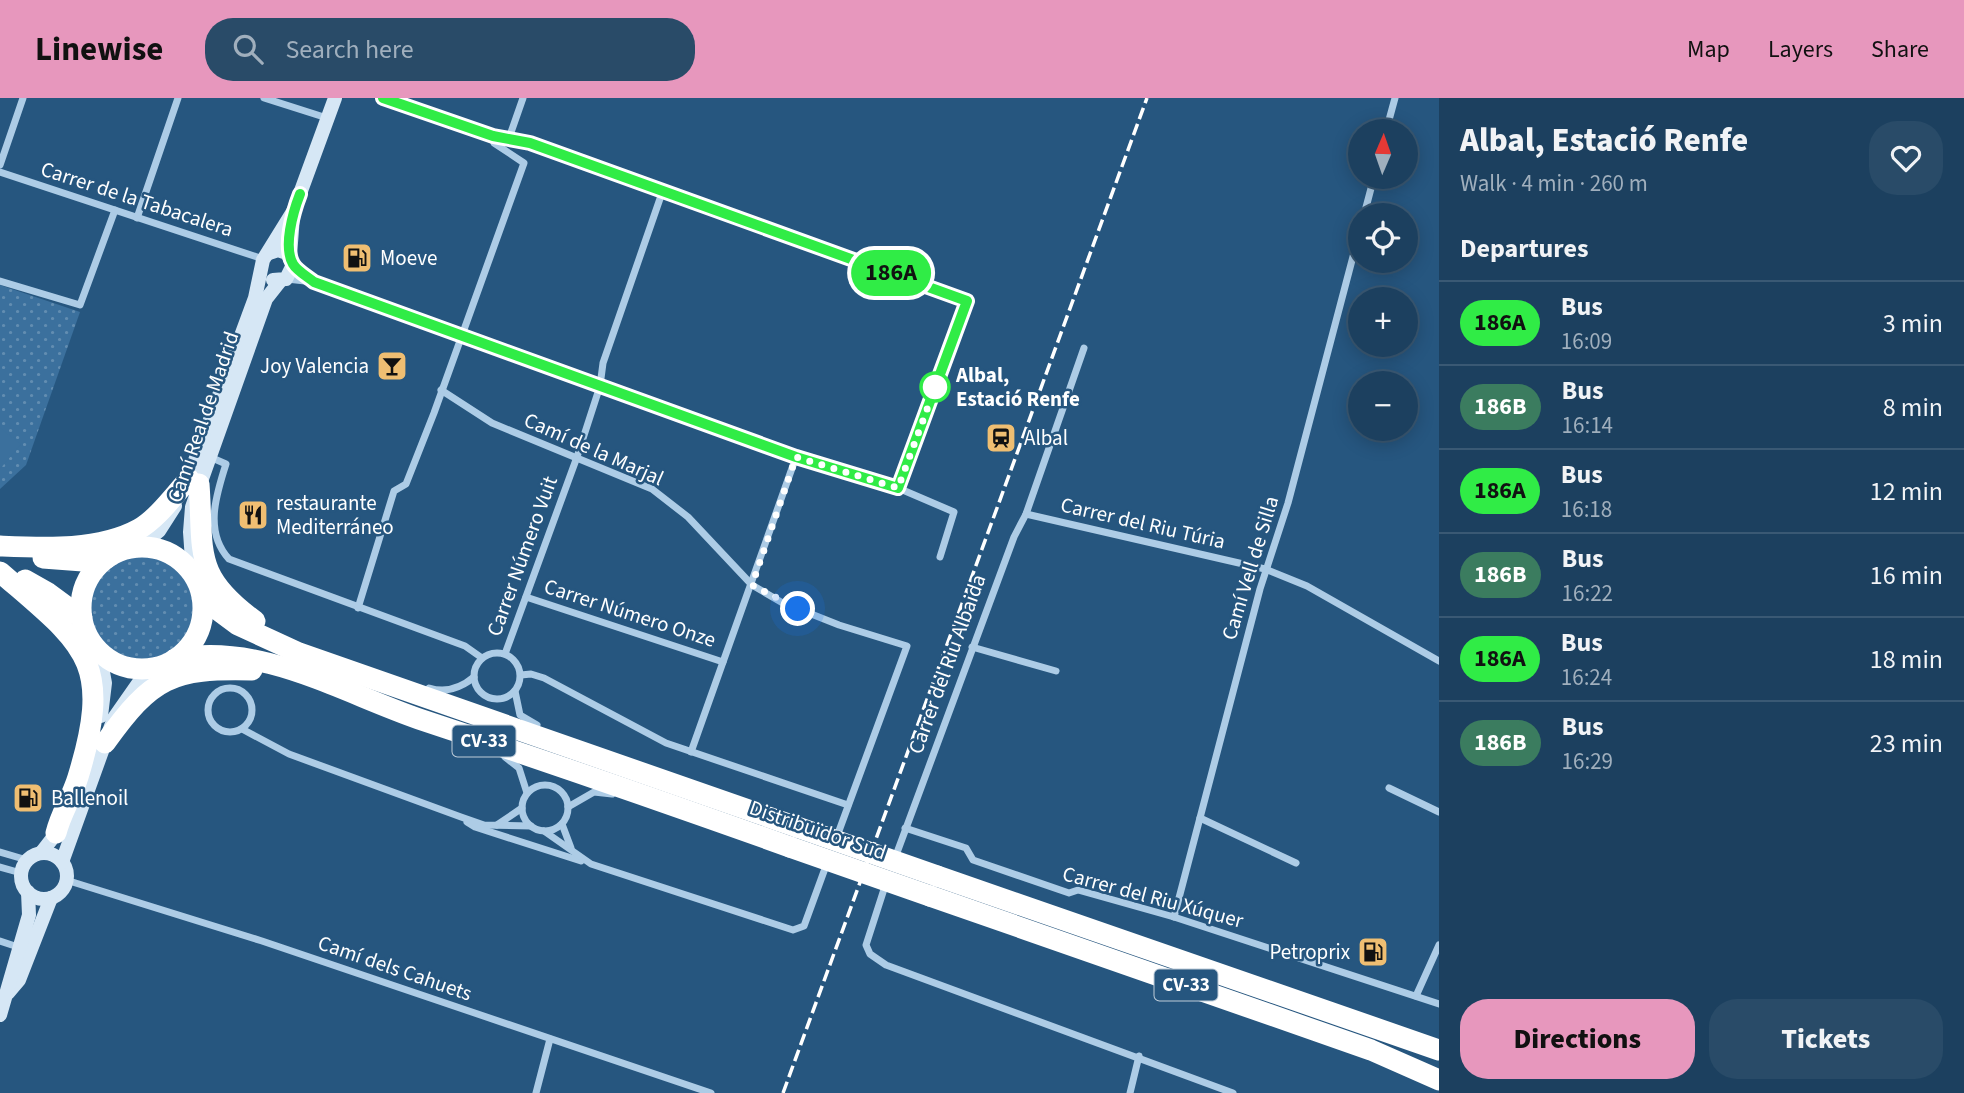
<!DOCTYPE html>
<meta charset="utf-8">
<style>
body{margin:0;font-family:"Source Sans 3",sans-serif;background:#294b68;color:#f1f3f6;height:100vh;display:flex;flex-direction:column;font-size:26px;white-space:nowrap}
*{box-sizing:border-box;margin:0}
p{font-size:23px;color:#a0afbd}
.icon{flex:none;width:38px;height:38px;fill:none;stroke:currentColor;stroke-width:2;stroke-linecap:round;stroke-linejoin:round}
.map{position:relative;flex:1;overflow:hidden}
.side{display:flex;flex-direction:column;background:#1c405f;width:525px}
.side>*{flex:none}
.badge{padding:0 14px;border-radius:23px;font-size:24px;line-height:46px}
.needle{width:46px;rotate:2deg}
.fabs{position:absolute;left:1348px;top:21px;display:grid;gap:14px}
.fabs a{display:grid;place-items:center;width:70px;height:70px;border-radius:50%;background:#1c405f;box-shadow:0 4px 18px #0003,0 0 0 2px #3a5974;font-size:35px}
.you{position:absolute;width:35px;height:35px;margin:-18px;border:5px solid #fff;border-radius:50%;background:#1a73e8;box-shadow:0 0 0 10px #1a73e833}
.map>.badge{position:absolute;translate:-50% -50%;box-shadow:0 0 0 4px #fff}
h2{padding:0 21px;font-size:26px;line-height:63px}
.round{display:grid;place-items:center;flex:none;width:74px;height:74px;border-radius:28px;background:#294b68}
.summary{display:flex;align-items:center;justify-content:space-between;height:119px;padding:0 21px}
h1{font-size:33px;font-weight:800;line-height:52px}
.action{display:flex;gap:14px;margin-top:auto;padding:14px 21px}
.action a{flex:1;height:80px;border-radius:28px;background:#e797bd;color:#111;font-size:28px;font-weight:800;line-height:80px;text-align:center}
.action a+a{background:#294b68;color:#f1f3f6}
ul{padding:0;list-style:none}
li{display:flex;align-items:center;gap:21px;height:84px;padding:0 21px;border-top:2px solid #3a5974}
li div{flex:1}
li b{display:block;font-size:26px}
li em{font-style:normal}
li .badge{min-width:77px;font-weight:700;text-align:center}
header{display:flex;align-items:center;gap:42px;box-sizing:border-box;height:98px;padding:0 35px;background:#e797bd;color:#111}
header strong{font-size:33px}
nav{display:flex;gap:38px;margin-inline-start:auto;font-size:24px}
.search{width:490px;height:63px;background:#294b68;display:flex;align-items:center;gap:18px;box-sizing:border-box;padding:0 24px;border-radius:28px;color:#a0afbd;font-size:26px}
main{display:flex;flex:1;min-height:0}
.map>svg:first-child{display:block}
.park{fill:url(#park-dots)}
.pitch{fill:#3b709d}
.lines{fill:none;stroke-linecap:round;stroke-linejoin:round}
.street{stroke:#adcce6;stroke-width:7}
.secondary{stroke:#d6e7f5;stroke-width:14}
.highway{stroke:#fff;stroke-width:21}
.rail{stroke:#fff;stroke-width:3.5;stroke-dasharray:12 5;stroke-linecap:butt}
.highway-bridge{stroke:#fff;stroke-width:21}
.line-casing{stroke:#fff;stroke-width:16}
.line{stroke:#30ec46;stroke-width:10}
.walk{stroke:#fff;stroke-width:7;stroke-dasharray:0 12.6}
.stop-dot{fill:#fff;stroke:#30ec46;stroke-width:3.5}
.labels{text-anchor:middle;dominant-baseline:central;stroke-width:5;stroke-linejoin:round;paint-order:stroke}
.shield{fill:#26567f;stroke:#beccd9;stroke-width:2}
.shield-label{font-size:19px;font-weight:bold;fill:#fff}
.street-label{font-size:21px;fill:#fff;stroke:#26567f}
.poi-label{font-size:21px;fill:#fff;stroke:#26567f;text-anchor:start}
.stop-label{font-size:21px;font-weight:bold;fill:#fff;stroke:#26567f;text-anchor:start}
</style>
<header>
<strong>Linewise</strong>
<div class="search"><svg class="icon" aria-label="search" viewBox="0 0 24 24"><circle cx="10" cy="10" r="6"/><path d="M15 15l6 6"/></svg>Search here</div>
<nav><a>Map</a><a>Layers</a><a>Share</a></nav>
</header>
<main>
<div class="map">
<svg width="1439" height="995" viewBox="0 0 1439 995">
<defs>
<pattern id="park-dots" width="8" height="8" patternUnits="userSpaceOnUse" patternTransform="scale(1.75)"><rect width="8" height="8" fill="#3b709d"/><path d="M2 2h.1M6 6h.1" fill="none" stroke="#628db1" stroke-width="1.8" stroke-linecap="round"/></pattern>
</defs>
<rect width="100%" height="100%" fill="#26567f"/>
<!-- park -->
<g class="park">
<path d="M0 187 80 214 26 367 0 391Z"/>
<circle cx="142" cy="509" r="52"/>
</g>
<!-- pitch -->
<path class="pitch" d="M0 330 21 346 0 371Z"/>
<g class="lines">
<!-- street -->
<g class="street">
<path d="M264 0 327 20"/>
<path d="M383 0 493 38 530 45 967 203 898 390"/>
<path d="M1386 33 1395 0"/>
<path d="M509 40 523 0"/>
<path d="M0 67 23 0"/>
<path d="M0 74 263 161"/>
<path d="M1364 117 1374 79"/>
<path d="M137 120 178 0"/>
<path d="M293 167 314 184"/>
<path d="M287 181 314 184 796 359 898 390 954 414 940 459"/>
<path d="M0 183 80 207 115 112"/>
<path d="M441 292 492 325 652 391 688 419 752 487 781 504 839 527 907 548 836 741"/>
<path d="M210 359 226 366C216 397 204 434 229 461L465 548 482 560"/>
<path d="M1026 416 1265 471 1307 488 1439 563"/>
<path d="M526 499 723 564"/>
<path d="M358 510 394 393 406 386 434 315 524 65 494 45 493 38"/>
<path d="M972 549 1056 573"/>
<circle cx="497" cy="578" r="23"/>
<path d="M505 556 577 359 600 288 603 265 663 92"/>
<path d="M521 577 531 576 544 580 666 645 848 707"/>
<circle cx="230" cy="612" r="22"/>
<path d="M429 590C445 595 461 590 474 579"/>
<path d="M515 593 520 617 537 627"/>
<path d="M242 631 289 656 461 719 484 727 531 728"/>
<path d="M691 654 796 359"/>
<path d="M505 659 519 670 527 695"/>
<circle cx="545" cy="710" r="23"/>
<path d="M1389 690 1439 714"/>
<path d="M568 709 594 694 612 696"/>
<path d="M1200 720 1296 765"/>
<path d="M467 724 475 729 581 763"/>
<path d="M562 726 571 750"/>
<path d="M497 727 522 710"/>
<path d="M905 730 966 750 973 762 1069 795 1078 792 1174 819 1439 906"/>
<path d="M544 733 591 766 793 832 804 828 827 765"/>
<path d="M0 754 27 762"/>
<path d="M895 760 1014 439 1026 416 1084 250"/>
<path d="M0 769 21 775"/>
<path d="M66 782 262 843 711 995"/>
<path d="M886 785 866 847 870 856 886 867 1233 995"/>
<path d="M1174 819 1260 491 1288 405 1360 132"/>
<path d="M0 843 18 849"/>
<path d="M1416 898 1439 847"/>
<path d="M536 995 550 941"/>
<path d="M1130 995 1139 958"/>
</g>
<!-- secondary -->
<g class="secondary">
<path d="M269 155 278 152 287 155 293 167 286 181 273 182"/>
<path d="M290 158 293 118"/>
<path d="M186 387 255 200 263 162 294 112 335 0"/>
<path d="M140 449 159 433 175 408"/>
<path d="M193 476 190 434 192 409 266 201 281 182"/>
<path d="M99 553 105 585 101 618"/>
<path d="M41 755 62 728"/>
<circle cx="44" cy="778" r="23"/>
<path d="M62 764 114 620 149 570"/>
<path d="M8 895 19 882 51 800"/>
<path d="M0 917 29 817 28 794"/>
</g>
<!-- highway -->
<g class="highway">
<path d="M199 386C204 455 192 477 255 523"/>
<path d="M0 448C44 450 99 453 139 431 158 420 174 397 189 381"/>
<circle cx="142" cy="510" r="61"/>
<path d="M43 460 83 463 107 460"/>
<path d="M0 474C84 547 114 561 78 679 72 699 61 715 56 735"/>
<path d="M25 482 48 495 82 520"/>
<path d="M203 501 238 527 299 555 797 729"/>
<path d="M175 561C260 544 341 594 419 621 543 662 667 705 790 749"/>
<path d="M105 645C152 579 172 570 252 572"/>
<path d="M937 778 1439 952"/>
<path d="M930 798 1371 952 1439 982"/>
</g>
<!-- rail -->
<path class="rail" d="M783 995 1147 0"/>
<!-- highway-bridge -->
<g class="highway-bridge">
<path d="M797 729 937 778"/>
<path d="M790 749 930 798"/>
</g>
</g>
<g class="lines">
<!-- line casing -->
<g class="line-casing">
<path id="line" d="M300 96C293 114 283 149 293 166 297 173 308 179 314 184L796 359 898 390 967 203 530 45 493 38 383 0"/>
</g>
<!-- line -->
<use href="#line" class="line"/>
<!-- walk -->
<path class="walk" d="M798 511 752 487 796 359 898 390 939 279 935 289"/>
</g>
<!-- icons -->
<defs>
<g id="fuel-square" transform="scale(1.575)"><rect x="-9" y="-9" width="18" height="18" rx="4" fill="#efbe72" stroke="#26567f"/><path d="M-5.5-6h7V0h2V4h1.3V-2.5L3-4.5l.8-.8L6-3V5H2.5V1h-1V6h-7ZM-4.2-4.7v3.2H.2V-4.7Z" fill="#111"/></g>
<g id="bar-square" transform="scale(1.575)"><rect x="-9" y="-9" width="18" height="18" rx="4" fill="#efbe72" stroke="#26567f"/><path d="M-6-5H6L.8 .8V4.5H3.5V6h-7V4.5H-.8V.8Z" fill="#111"/></g>
<g id="station-square" transform="scale(1.575)"><rect x="-9" y="-9" width="18" height="18" rx="4" fill="#efbe72" stroke="#26567f"/><path d="M-3-6H3Q5-6 5-4V2Q5 4 3 4L4.5 6H3L1.5 4h-3L-3 6H-4.5L-3 4Q-5 4-5 2V-4Q-5-6-3-6ZM-3.5-4v3h7v-3ZM-3.5 1v1.5H-2V1ZM2 1v1.5H3.5V1Z" fill="#111"/></g>
<g id="restaurant-square" transform="scale(1.575)"><rect x="-9" y="-9" width="18" height="18" rx="4" fill="#efbe72" stroke="#26567f"/><path d="M-5-6h1v4h1v-4h1v4h1v-4h1v5L-1.5 .5V6h-2V.5L-5-1ZM5-6V6H3V1.5H1.5Q1.5-4 5-6Z" fill="#111"/></g>
</defs>
<g fill-rule="evenodd">
<use href="#fuel-square" x="357" y="160"/>
<use href="#bar-square" x="392" y="268"/>
<use href="#station-square" x="1001" y="340"/>
<use href="#restaurant-square" x="253" y="417"/>
<use href="#fuel-square" x="28" y="700"/>
<use href="#fuel-square" x="1373" y="854"/>
</g>
<!-- markers -->
<circle class="stop-dot" cx="935" cy="289" r="14"/>
<g class="labels">
<!-- shield labels -->
<g class="shield">
<rect x="452.5" y="627.5" width="63" height="31" rx="5"/>
<rect x="1154.5" y="871.5" width="63" height="31" rx="5"/>
</g>
<g class="shield-label">
<text x="484" y="643">CV-33</text>
<text x="1186" y="887">CV-33</text>
</g>
<!-- street labels -->
<g class="street-label">
<text transform="translate(137 101) rotate(18)">Carrer de la Tabacalera</text>
<text transform="translate(203 319) rotate(-71)">Camí Real de Madrid</text>
<text transform="translate(594 351) rotate(24)">Camí de la Marjal</text>
<text transform="translate(1143 425) rotate(13)">Carrer del Riu Túria</text>
<text transform="translate(522 458) rotate(-70)">Carrer Número Vuit</text>
<text transform="translate(1250 470) rotate(-73)">Camí Vell de Silla</text>
<text transform="translate(630 515) rotate(18)">Carrer Número Onze</text>
<text transform="translate(947 566) rotate(-70)">Carrer del Riu Albaida</text>
<text transform="translate(818 732) rotate(19)">Distribuïdor Sud</text>
<text transform="translate(1153 799) rotate(15)">Carrer del Riu Xúquer</text>
<text transform="translate(395 870) rotate(19)">Camí dels Cahuets</text>
</g>
<!-- poi labels -->
<g class="poi-label">
<text x="380" y="160">Moeve</text>
<text x="369" y="268" text-anchor="end">Joy Valencia</text>
<text x="1024" y="340">Albal</text>
<text x="276" y="405">restaurante<tspan x="276" dy="24">Mediterráneo</tspan></text>
<text x="51" y="700">Ballenoil</text>
<text x="1350" y="854" text-anchor="end">Petroprix</text>
</g>
<!-- stop labels -->
<g class="stop-label">
<text x="956" y="277">Albal,<tspan x="956" dy="24">Estació Renfe</tspan></text>
</g>
</g>
</svg>
<div class="fabs">
<a><svg class="needle" viewBox="-14 -14 28 28"><path d="M0-13l5 13h-10z" fill="#e53935"/><path d="M0 13l5-13h-10z" fill="#a0afbd"/></svg></a>
<a><svg class="icon" aria-label="locate" viewBox="0 0 24 24"><circle cx="12" cy="12" r="6"/><path d="M12 2v4M12 18v4M2 12h4M18 12h4"/></svg></a>
<a>+</a>
<a>−</a>
</div>
<div class="you" style="left:798px;top:511px"></div>
<b class="badge" style="left:891px;top:175px;background:#30ec46;color:#111">186A</b>
</div>
<section class="side">
<div class="summary"><div><h1>Albal, Estació Renfe</h1><p>Walk · 4 min · 260 m</p></div><a class="round"><svg class="icon" aria-label="heart" viewBox="0 0 24 24"><path d="M12 20l-8-8c-3-5 5-10 8-4 3-6 11-1 8 4z"/></svg></a></div>
<h2>Departures</h2>
<ul>
<li><span class="badge" style="background:#30ec46;color:#111">186A</span><div><b>Bus</b><p>16:09</p></div><em>3 min</em></li>
<li><span class="badge" style="background:#3b7c5f;color:#fff">186B</span><div><b>Bus</b><p>16:14</p></div><em>8 min</em></li>
<li><span class="badge" style="background:#30ec46;color:#111">186A</span><div><b>Bus</b><p>16:18</p></div><em>12 min</em></li>
<li><span class="badge" style="background:#3b7c5f;color:#fff">186B</span><div><b>Bus</b><p>16:22</p></div><em>16 min</em></li>
<li><span class="badge" style="background:#30ec46;color:#111">186A</span><div><b>Bus</b><p>16:24</p></div><em>18 min</em></li>
<li><span class="badge" style="background:#3b7c5f;color:#fff">186B</span><div><b>Bus</b><p>16:29</p></div><em>23 min</em></li>
</ul>
<div class="action"><a>Directions</a><a>Tickets</a></div>
</section>
</main>
